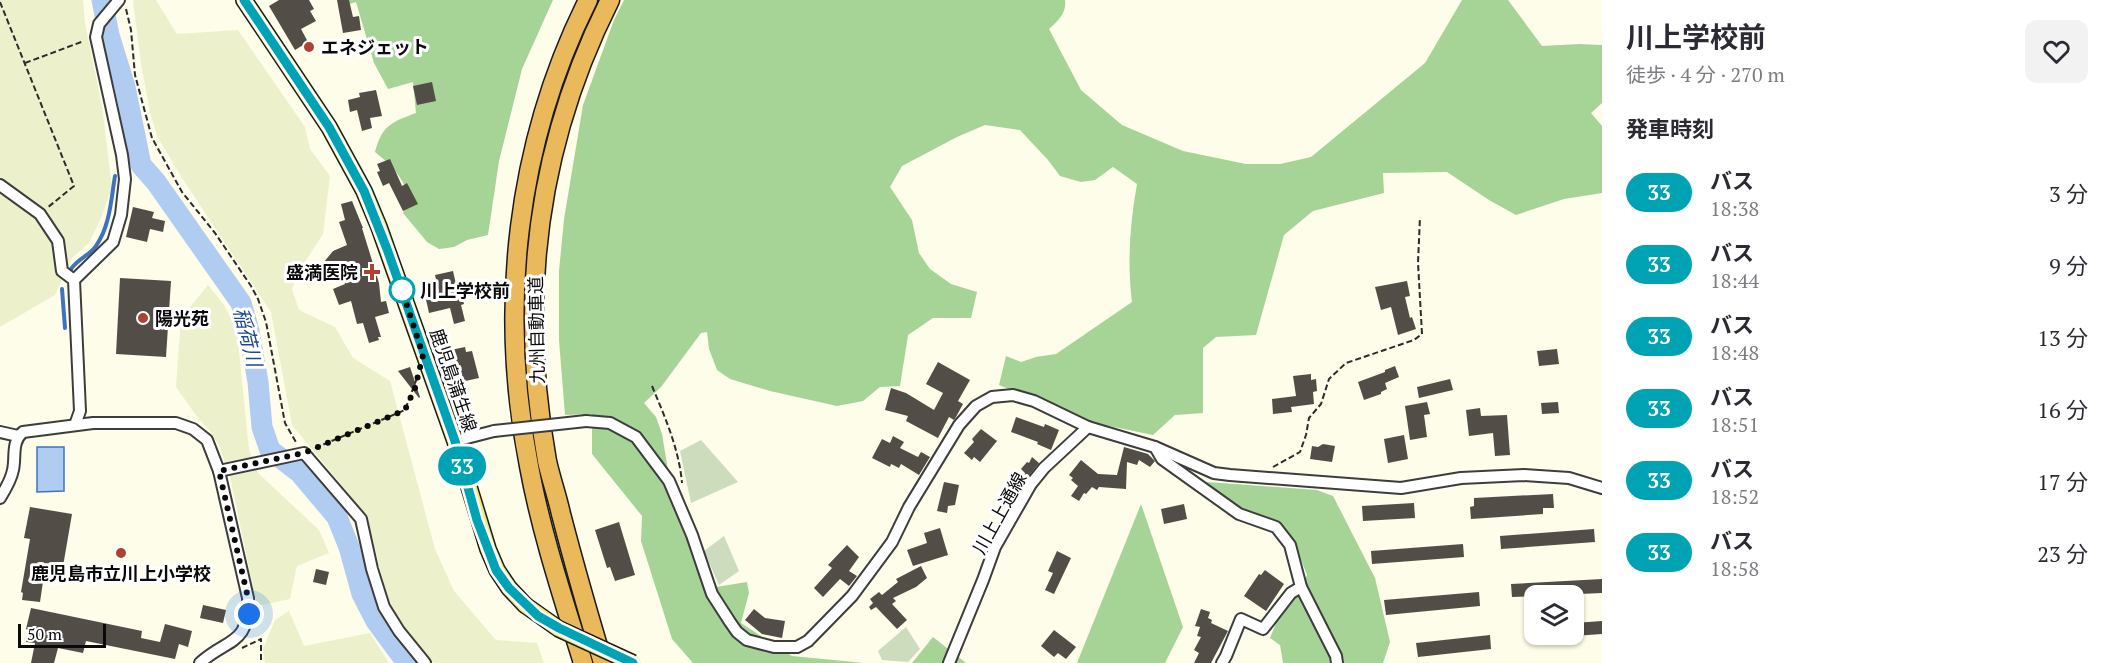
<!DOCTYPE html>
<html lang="ja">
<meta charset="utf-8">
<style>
body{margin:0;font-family:"PT Serif","Noto Sans JP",serif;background:#f2f2f3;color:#2b2b33;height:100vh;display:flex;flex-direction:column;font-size:22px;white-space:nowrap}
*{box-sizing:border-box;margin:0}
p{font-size:20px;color:#7c7c81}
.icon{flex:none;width:33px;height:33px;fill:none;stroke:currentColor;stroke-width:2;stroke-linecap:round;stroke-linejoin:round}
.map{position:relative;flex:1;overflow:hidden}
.side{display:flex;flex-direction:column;background:#fff;width:510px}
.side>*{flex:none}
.badge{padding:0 12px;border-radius:20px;font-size:21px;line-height:39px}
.buttons{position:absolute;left:1524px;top:585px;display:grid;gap:12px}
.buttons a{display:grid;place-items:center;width:60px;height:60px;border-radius:12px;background:#fff;box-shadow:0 2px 4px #0004;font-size:30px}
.scale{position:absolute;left:18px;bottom:15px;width:88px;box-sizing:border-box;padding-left:6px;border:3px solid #0a0a0a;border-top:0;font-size:16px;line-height:21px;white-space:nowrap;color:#0a0a0a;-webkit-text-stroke:4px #fff;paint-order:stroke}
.you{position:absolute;width:30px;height:30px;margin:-15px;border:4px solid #fff;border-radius:50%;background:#1a73e8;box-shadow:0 0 0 9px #1a73e833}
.map>.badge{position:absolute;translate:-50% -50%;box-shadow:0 0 0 3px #fff}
h2{padding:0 24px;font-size:22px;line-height:54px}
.round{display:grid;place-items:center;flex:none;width:63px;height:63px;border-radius:12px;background:#f2f2f3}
.overview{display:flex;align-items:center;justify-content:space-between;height:102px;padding:0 24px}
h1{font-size:28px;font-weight:700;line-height:45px}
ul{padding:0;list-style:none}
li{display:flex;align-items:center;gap:18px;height:72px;padding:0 24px}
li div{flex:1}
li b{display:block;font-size:22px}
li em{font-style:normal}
li .badge{min-width:66px;font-weight:700;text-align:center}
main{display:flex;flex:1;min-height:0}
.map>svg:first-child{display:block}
.farmland{fill:#ecf1cb}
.forest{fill:#a6d497}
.cemetery{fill:#ccdcbd}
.water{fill:#b1ccf1;stroke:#3e73c2;stroke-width:1.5}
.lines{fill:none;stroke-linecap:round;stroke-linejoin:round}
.stream{stroke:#3e73c2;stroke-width:4}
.river{stroke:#b1ccf1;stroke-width:21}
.building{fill:#524e47}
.street-casing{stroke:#3d3d3d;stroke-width:14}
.primary-casing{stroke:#1b1b1b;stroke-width:18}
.highway-casing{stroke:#1b1b1b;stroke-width:21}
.path{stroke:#2c2c2c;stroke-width:2;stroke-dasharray:6 3;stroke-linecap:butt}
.street{stroke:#fff;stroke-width:10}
.primary{stroke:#eee968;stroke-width:15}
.highway{stroke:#e9b95b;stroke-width:18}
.street-bridge-casing{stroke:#3d3d3d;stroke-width:14;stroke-linecap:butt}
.primary-bridge-casing{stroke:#1b1b1b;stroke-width:18;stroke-linecap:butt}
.street-bridge{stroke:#fff;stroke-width:10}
.primary-bridge{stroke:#eee968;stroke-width:15}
.line-casing{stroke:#fff;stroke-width:14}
.line{stroke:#00a3b4;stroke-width:9}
.walk{stroke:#0a0a0a;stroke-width:6;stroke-dasharray:0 10.8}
.poi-dot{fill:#af422e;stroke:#fff;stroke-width:2}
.stop-dot{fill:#fff;stroke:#00a3b4;stroke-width:3}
.labels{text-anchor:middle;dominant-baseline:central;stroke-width:6;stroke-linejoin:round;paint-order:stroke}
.poi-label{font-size:18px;font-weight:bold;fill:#0a0a0a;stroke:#fff;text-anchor:start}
.stop-label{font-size:18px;font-weight:bold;fill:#0a0a0a;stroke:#fff;text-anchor:start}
.street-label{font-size:18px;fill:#0a0a0a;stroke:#fff}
.water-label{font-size:20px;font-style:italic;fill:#1e4891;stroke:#fff}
</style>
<main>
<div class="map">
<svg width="1602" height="663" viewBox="0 0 1602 663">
<rect width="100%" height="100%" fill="#fdfde9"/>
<!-- farmland -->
<g class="farmland">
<path d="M0 0H83L85 23 102 106 112 187 101 218 89 243 72 258 55 295 0 327Z"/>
<path d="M134 0H156L177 34 238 30 305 127 310 149 330 176 323 234 299 271 292 289 299 310 335 327 353 358 390 381 435 549 454 591 496 640 537 643 544 663H433L394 614 387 597 367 516 292 425 271 312 182 178 157 136 150 112 141 64 133 2Z"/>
<path d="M208 285 224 305 237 331 249 450 257 472 319 530 329 553 297 566 290 599 257 606 231 481 220 448 212 433 198 418 176 387 181 318Z"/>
<path d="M289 611 304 646 370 633 389 663H265L263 649 275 620Z"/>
</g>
<!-- forest -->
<g class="forest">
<path d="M343 0H553L522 69 499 161 488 235 467 240 454 247 439 249 427 242 403 213C405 208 408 203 408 199 407 180 389 163 375 152 382 125 392 122 416 113L413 82 388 89 374 63 356 2 344 6Z"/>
<path d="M624 0H1065C1067 13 1058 21 1049 29L1081 90 1122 125 1183 151 1246 164H1280L1311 157 1425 63 1462 0H1508L1542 46 1579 44 1602 45V103L1591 113 1602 126V193L1564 199 1516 215 1489 200 1447 172 1383 173 1384 193 1313 211 1284 235 1256 335 1216 337 1203 348V413L1175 415 1153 435 1090 422 999 385 1006 356 1021 362 1036 357 1056 354 1132 302C1127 262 1130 223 1137 184L1113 167 1095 180 1081 182 1060 176 1048 160 1020 130 985 125 957 137 902 166 890 187 912 220 919 253 930 269 951 284 977 292 971 318H933L908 335 900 386 880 387 863 401 837 406 770 391 730 379 717 370 709 349 707 332 701 333 661 387 644 403 656 417 662 434 675 512 710 588 747 582 749 593 741 623 792 656 864 663H693L672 639 641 541 642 516 592 454V414L565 415 559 340V271L564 219 583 105 614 20Z"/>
<path d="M1207 482 1317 490 1333 496 1375 578 1390 642 1383 663H1283L1280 645 1270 638 1281 611 1302 585 1307 575 1297 549 1280 527 1241 511 1204 485Z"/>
<path d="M1141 504 1183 627 1165 663H1077Z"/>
<path d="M933 637 966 663H912Z"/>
</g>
<!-- cemetery -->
<g class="cemetery">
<path d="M701 440 738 482 691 503 680 451Z"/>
<path d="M724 536 739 571 719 585 704 551Z"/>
<path d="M906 627 920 649 908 662 882 660 878 651Z"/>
</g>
<!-- water -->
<path class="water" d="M37 447H64V491L37 492Z"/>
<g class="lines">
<!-- stream -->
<g class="stream">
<path d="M130 158 138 150"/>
<path d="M71 269C78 259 90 255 96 246 110 226 111 200 115 176"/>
<path d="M62 289 65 328"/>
</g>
<!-- river -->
<path class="river" d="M102 0 109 35 125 87 141 165 156 182 241 303 249 331 258 382 262 427 270 450 300 473 337 517 349 547 362 594 376 621 407 663"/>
</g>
<!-- building -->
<g class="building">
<path d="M279 0H309L314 9 310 11 316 21 301 29 308 42 295 50 269 6Z"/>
<path d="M337 0H349L353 17 359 16 361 30 343 33Z"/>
<path d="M432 82 436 101 417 105 413 86Z"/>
<path d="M376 90 382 116 370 118 372 128 362 131 357 110 350 112 348 100 360 97 359 93Z"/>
<path d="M390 159 402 186 407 183 418 204 403 211 389 183 383 186 377 172 380 171 377 164Z"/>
<path d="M352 201 363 228H362L379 283 381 302 386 301 389 313 375 317 381 337H378L379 340 369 343 363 323 357 324 351 301 339 305 333 289 345 284 340 268 327 271 324 262 333 251 347 245 339 222 345 220 341 204Z"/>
<path d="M133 207 154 212 152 218 165 221 163 232 150 229 147 242 126 237Z"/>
<path d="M453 271 458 293 461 292 464 304 461 305 465 321 454 324 450 308 429 313 425 295 439 292 435 275Z"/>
<path d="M120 278 171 281 166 357 116 354Z"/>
<path d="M1407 281 1410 296 1405 297 1410 318 1412 317 1416 329 1398 335 1391 307 1381 310 1375 287Z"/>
<path d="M465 347 466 352 472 351 479 378 461 382 457 362 449 364 446 351Z"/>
<path d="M1557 349 1559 364 1539 366 1537 351Z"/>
<path d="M938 362 970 380 958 401 963 404 956 417 954 420 949 417 938 438 906 421 908 416 885 410 891 388 906 393 934 410 943 393 926 384Z"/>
<path d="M1395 366 1399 377 1385 383 1387 389 1381 392V394L1364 400 1358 382 1385 372V370Z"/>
<path d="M410 367 420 397 419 398 398 371Z"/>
<path d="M1311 374V380L1316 379 1317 391 1313 392 1314 404 1291 407 1292 412 1273 414 1272 399 1296 396 1293 376Z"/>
<path d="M1450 379 1453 390 1419 398 1417 387Z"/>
<path d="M1427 402 1430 414 1424 415 1427 437 1410 440 1405 406Z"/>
<path d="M1558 402 1559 413 1542 414 1541 403Z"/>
<path d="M1480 408 1481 416 1507 415 1510 455 1495 456 1493 433 1469 436 1466 410Z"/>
<path d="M1016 417 1044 427 1045 424 1059 430 1051 450 1037 444 1038 442 1011 432Z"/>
<path d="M981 429 997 441 980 462 974 457 972 460 964 453 974 442 972 439Z"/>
<path d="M1404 435 1408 459 1388 463 1384 439Z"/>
<path d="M893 436 904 442 900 448 918 457 921 452 930 457 919 475 901 464 899 468 891 464 890 467 872 458 882 439 890 443Z"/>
<path d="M1323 444 1335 446 1332 462 1310 459 1312 446 1318 447Z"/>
<path d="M1124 447 1148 454 1155 461 1150 467 1139 460 1137 465 1127 462 1126 489 1099 487 1097 490 1092 487 1086 494 1084 493 1079 501 1071 496 1078 486 1071 480 1073 478 1069 475 1081 460 1098 474 1117 475Z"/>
<path d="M1032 457 1039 463 1023 483 1021 482 1025 473 1021 469 1027 462 1029 463Z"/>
<path d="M944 482 959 485 955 505 948 506 947 513 937 511Z"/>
<path d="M1553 494 1554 508H1543V514L1471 519 1470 507 1474 506V498Z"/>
<path d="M1414 503 1415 518 1363 521 1362 506Z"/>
<path d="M1184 504 1187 519 1164 524 1161 509Z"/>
<path d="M30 507 72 514 61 578 44 575 40 602 22 600 23 593 21 592 30 539 24 538Z"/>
<path d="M619 522 635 575 615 581 610 567 607 568 595 530Z"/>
<path d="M940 528 948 555 913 566 907 550 927 543 924 533Z"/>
<path d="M1594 529 1595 542 1501 549 1500 536Z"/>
<path d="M1463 544 1464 557 1372 564 1371 551Z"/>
<path d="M847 545 859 557 849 571 857 576 849 586 840 579 823 597 814 588 832 568 828 565Z"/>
<path d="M1057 551 1071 558 1054 594 1045 590 1053 573 1048 571Z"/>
<path d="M921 566 927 578 916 587 893 598 896 601 892 604 907 620 897 629 876 607 871 610 869 607 873 603 870 599 879 592 882 595 898 582 896 579Z"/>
<path d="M316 569 329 572 326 585 313 582Z"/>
<path d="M1265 570 1284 584 1266 611 1244 596 1259 574 1261 575Z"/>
<path d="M1602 579V593L1512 597 1511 584Z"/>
<path d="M1479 592 1480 606 1386 615 1384 600Z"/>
<path d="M203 605 226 610 223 623 200 618Z"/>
<path d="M31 608 142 631 141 638 160 642 165 624 192 631 188 647 179 644 175 659 86 641 83 653 58 648 54 663H31L35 643 26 642 28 630 26 629Z"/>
<path d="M754 609 765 618 785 621 782 638 762 634 745 620Z"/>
<path d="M1201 609 1210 612 1208 618 1212 620 1211 623 1228 631 1211 663H1194L1199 653 1194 650 1201 637 1197 636 1200 627 1195 626Z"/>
<path d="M1602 621V634L1574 636V623Z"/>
<path d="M1054 630 1076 647 1066 659 1058 653 1054 657 1041 646Z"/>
<path d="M1490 635 1491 649 1418 657 1416 643Z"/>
</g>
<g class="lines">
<!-- street casing -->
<g class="street-casing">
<g id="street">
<path d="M0 185 40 214 58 241 62 271 74 280 80 411 75 425"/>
<path d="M74 280 113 242 121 215 125 179 122 155 96 37 99 24 119 0"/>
<path d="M586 421 610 423 636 437 669 481 692 535 712 594 730 622 737 632 747 640 774 647H797L808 641 852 596 892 542 909 507 959 425 976 406 992 397 1013 395 1034 401 1088 427 1155 447 1214 473 1230 475 1401 488 1461 478 1524 475 1569 478 1602 488"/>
<path d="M0 432 18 436"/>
<path d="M455 441 494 431"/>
<path d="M1155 447 1162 459 1239 514 1276 527 1290 545 1301 587 1291 593 1263 629 1241 619 1226 656 1222 663"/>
<path d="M219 471 304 453 361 519 372 569 384 607 399 631 425 663"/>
<path d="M0 498C5 490 11 480 13 470 16 457 11 442 23 432L93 423H176L193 429 207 440 219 471 248 598C250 646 227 638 200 663"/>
<path d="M1301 587 1336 656 1337 663"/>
<path d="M949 663 983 580 995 547 1031 484 1044 468 1088 427"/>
</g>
</g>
<!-- primary casing -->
<g class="primary-casing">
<path id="primary" d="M244 0 329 127 364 191 379 227 455 441 488 549 497 570 509 588 525 605"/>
</g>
<!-- highway casing -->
<g class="highway-casing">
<g id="highway">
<path d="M583 663C563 598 541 532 529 466 498 309 516 144 588 0"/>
<path d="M603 663C588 613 574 564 561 514 557 496 551 479 547 461 518 301 537 145 610 0"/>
</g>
</g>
<!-- path -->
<g class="path">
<path d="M0 2 74 186 47 208"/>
<path d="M126 9 131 30 135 75 152 138 182 192 215 233 251 286 258 299 266 322 285 423 297 444"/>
<path d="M25 63 84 41"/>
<path d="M652 386C665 417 679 449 682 483"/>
<path d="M315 448 405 410 417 378"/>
<path d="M1273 467 1300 452 1306 435 1309 418 1321 404 1329 379 1346 363 1414 340 1422 334 1418 263 1420 217"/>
<path d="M242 648 261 639V663"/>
</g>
<!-- street -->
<use href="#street" class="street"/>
<!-- primary -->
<use href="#primary" class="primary"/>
<!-- highway -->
<use href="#highway" class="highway"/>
<!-- street-bridge casing -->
<g class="street-bridge-casing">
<path id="street-bridge" d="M494 431 586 421"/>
</g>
<!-- primary-bridge casing -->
<g class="primary-bridge-casing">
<path id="primary-bridge" d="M525 605 559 629 633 663"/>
</g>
<!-- street-bridge -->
<use href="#street-bridge" class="street-bridge"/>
<!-- primary-bridge -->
<use href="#primary-bridge" class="primary-bridge"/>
</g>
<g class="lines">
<!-- line casing -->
<g class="line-casing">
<path id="line" d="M244 0 329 127 364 191 387 249 455 441 477 520 496 570 509 588 538 616 559 628 633 663"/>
</g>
<!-- line -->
<use href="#line" class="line"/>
<!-- walk -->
<path class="walk" d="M249 614 248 598 219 471 304 453 405 410 415 388 423 355 402 290"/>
</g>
<!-- markers -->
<g class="poi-dot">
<circle cx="309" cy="47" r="6"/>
<path d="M369 263h6v6h6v6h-6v6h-6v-6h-6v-6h6z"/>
<circle cx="143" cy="318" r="6"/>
<circle cx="121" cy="553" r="6"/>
</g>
<circle class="stop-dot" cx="402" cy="290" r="12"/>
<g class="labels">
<!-- poi labels -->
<g class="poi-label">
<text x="321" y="47">エネジェット</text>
<text x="358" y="272" text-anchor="end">盛満医院</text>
<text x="155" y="318">陽光苑</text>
<text x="121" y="573" text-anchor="middle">鹿児島市立川上小学校</text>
</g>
<!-- stop labels -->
<g class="stop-label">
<text x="420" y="290">川上学校前</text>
</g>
<!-- street labels -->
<g class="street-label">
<text transform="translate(536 330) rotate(-91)">九州自動車道</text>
<text transform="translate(454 380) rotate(71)">鹿児島蒲生線</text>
<text transform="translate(999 513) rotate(-61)">川上上通線</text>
</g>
<!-- water labels -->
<g class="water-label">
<text transform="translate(248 337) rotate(76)">稲荷川</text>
</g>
</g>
</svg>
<div class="buttons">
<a><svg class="icon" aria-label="layers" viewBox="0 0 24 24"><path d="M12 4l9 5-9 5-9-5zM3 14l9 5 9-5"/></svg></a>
</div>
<div class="scale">50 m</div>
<div class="you" style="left:249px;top:614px"></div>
<b class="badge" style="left:462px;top:466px;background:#00a3b4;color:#fff">33</b>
</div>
<section class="side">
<div class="overview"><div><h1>川上学校前</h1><p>徒歩 · 4 分 · 270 m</p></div><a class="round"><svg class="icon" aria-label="heart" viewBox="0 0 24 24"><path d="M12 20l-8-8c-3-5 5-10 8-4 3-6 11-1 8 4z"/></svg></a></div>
<h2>発車時刻</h2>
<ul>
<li><span class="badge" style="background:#00a3b4;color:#fff">33</span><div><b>バス</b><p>18:38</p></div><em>3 分</em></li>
<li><span class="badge" style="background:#00a3b4;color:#fff">33</span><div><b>バス</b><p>18:44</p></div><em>9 分</em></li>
<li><span class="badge" style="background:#00a3b4;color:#fff">33</span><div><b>バス</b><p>18:48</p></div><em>13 分</em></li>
<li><span class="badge" style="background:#00a3b4;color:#fff">33</span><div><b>バス</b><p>18:51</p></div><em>16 分</em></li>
<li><span class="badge" style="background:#00a3b4;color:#fff">33</span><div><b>バス</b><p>18:52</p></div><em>17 分</em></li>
<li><span class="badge" style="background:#00a3b4;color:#fff">33</span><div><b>バス</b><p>18:58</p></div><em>23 分</em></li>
</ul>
</section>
</main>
